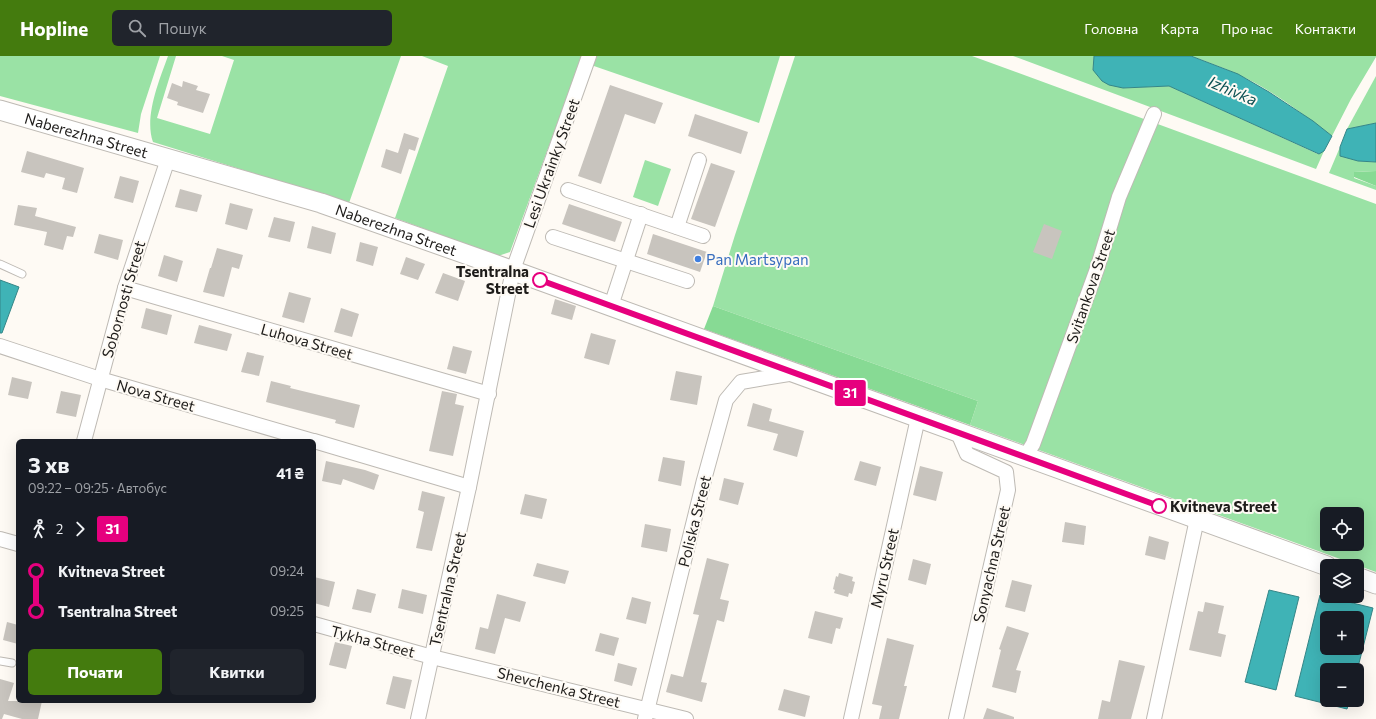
<!DOCTYPE html>
<html lang="uk">
<meta charset="utf-8">
<style>
body{margin:0;font-family:Commissioner,sans-serif;background:#20242c;color:#f1f3f6;height:100vh;display:flex;flex-direction:column;font-size:15px;white-space:nowrap}
*{box-sizing:border-box;margin:0}
p{font-size:13px;color:#9ea1a6}
.icon{flex:none;width:22px;height:22px;fill:none;stroke:currentColor;stroke-width:2;stroke-linecap:round;stroke-linejoin:round}
.map{position:relative;flex:1;overflow:hidden}
.side{position:absolute;left:16px;top:383px;width:300px;height:264px;display:flex;flex-direction:column;background:#171b24;border-radius:6px;box-shadow:0 4px 16px #0002}
.side>*{flex:none}
.badge{padding:0 8px;border-radius:3px;font-size:14px;line-height:26px}
.tools{position:absolute;left:1320px;top:451px;display:grid;gap:8px}
.tools a{display:grid;place-items:center;width:44px;height:44px;border-radius:6px;background:#171b24;box-shadow:0 4px 16px #0002;font-size:20px}
.map>.badge{position:absolute;translate:-50% -50%;box-shadow:0 0 0 2px #fff}
.legs{display:flex;align-items:center;gap:6px;height:44px;padding:0 12px;font-size:13px}
.legs p{margin-inline-start:auto}
.headline{display:flex;align-items:center;justify-content:space-between;height:68px;padding:0 12px}
h1{font-size:22px;font-weight:700;line-height:30px}
.cta{display:flex;gap:8px;margin-top:auto;padding:8px 12px}
.cta a{flex:1;height:46px;border-radius:6px;background:#447b0e;color:#fff;font-size:16px;font-weight:700;line-height:46px;text-align:center}
.cta a+a{background:#20242c;color:#f1f3f6}
ul{padding:0 12px;list-style:none}
li{display:flex;align-items:center;gap:14px;height:40px;font-size:15px}
li i{display:grid;place-items:center;width:6px;height:100%;margin:0 5px;background:currentColor}
li i::after{content:'';width:10px;height:10px;margin:-5px;border:3px solid;border-radius:50%;background:#171b24}
li p{margin-inline-start:auto}
li:first-child i{background:linear-gradient(#0000 50%,currentColor 0)}
li:last-child i{background:linear-gradient(currentColor 50%,#0000 0)}
header{display:flex;align-items:center;gap:24px;box-sizing:border-box;height:56px;padding:0 20px;background:#447b0e;color:#fff}
header strong{font-size:19px}
nav{display:flex;gap:22px;margin-inline-start:auto;font-size:14px}
.search{width:280px;height:36px;background:#20242c;display:flex;align-items:center;gap:10px;box-sizing:border-box;padding:0 14px;border-radius:6px;color:#9ea1a6;font-size:15px}
.map>svg:first-child{display:block}
.green{fill:#9ae2a5;fill-rule:evenodd}
.forest{fill:#87da94}
.water{fill:#3fb3b6;stroke:#358687;fill-rule:evenodd}
.building{fill:#c8c4be}
.lines{fill:none;stroke-linecap:round;stroke-linejoin:round}
.lane-casing{stroke:#bebab4;stroke-width:9}
.street-casing{stroke:#bebab4;stroke-width:16}
.secondary-casing{stroke:#bebab4;stroke-width:21}
.lane{stroke:#fff;stroke-width:7}
.street{stroke:#fff;stroke-width:14}
.secondary{stroke:#fff;stroke-width:19}
.line-1-casing{stroke:#fff;stroke-width:9}
.line-1{stroke:#e6007e;stroke-width:6}
.shop-dot{fill:#3f7fe0;stroke:#fefaf4;stroke-width:1.5}
.stop-1-dot{fill:#fff;stroke:#e6007e;stroke-width:2}
.labels{text-anchor:middle;dominant-baseline:central;stroke-width:4;stroke-linejoin:round;paint-order:stroke}
.street-label{font-size:15px;fill:#1e1c1a;stroke:#fefaf4}
.shop-label{font-size:15px;fill:#366cbe;stroke:#fefaf4;text-anchor:start}
.stop-label{font-size:15px;font-weight:bold;fill:#1e1c1a;stroke:#fefaf4;text-anchor:end}
.water-label{font-size:16px;font-style:italic;fill:#0b5052;stroke:#fefaf4}
</style>
<header>
<strong>Hopline</strong>
<div class="search"><svg class="icon" aria-label="search" viewBox="0 0 24 24"><circle cx="10" cy="10" r="6"/><path d="M15 15l6 6"/></svg>Пошук</div>
<nav><a>Головна</a><a>Карта</a><a>Про нас</a><a>Контакти</a></nav>
</header>
<div class="map">
<svg width="1376" height="663" viewBox="0 0 1376 663">
<rect width="100%" height="100%" fill="#fefaf4"/>
<!-- green -->
<g class="green">
<path d="M0 0H160L141 58 138 77 0 40Z"/>
<path d="M168 0H176L157 62 210 78 234 4 222 0H401L349 147 153 86C144 61 159 25 168 0Z"/>
<path d="M422 0H582L510 196 498 200 395 162 448 10Z"/>
<path d="M594 0H780L759 67 591 9Z"/>
<path d="M795 0H972L1376 148V516L970 369 978 345 713 250 735 179ZM1327 458H1357V488H1327Z"/>
<path d="M1013 0H1094L1093 14 1123 32 1169 30 1318 98 1324 95 1316 113Z"/>
<path d="M1191 0H1376V1L1351 43 1332 80C1303 58 1271 33 1237 18 1222 11 1207 6 1191 0Z"/>
<path d="M1376 20V67L1347 73Z"/>
<path d="M1340 91 1341 100 1358 105 1376 106V115L1354 116V122L1376 130V134L1329 117Z"/>
<path d="M645 104 671 113 658 150 633 141Z"/>
</g>
<!-- forest -->
<g class="forest">
<path d="M1376 115V130L1354 121V116Z"/>
<path d="M713 250 978 345 970 369 704 273Z"/>
</g>
<!-- water -->
<g class="water">
<path d="M1094 0H1191L1238 18 1269 36 1313 65 1332 80 1324 95 1319 98 1169 30 1123 32 1109 29 1102 25 1093 14Z"/>
<path d="M1376 67V106L1358 105 1340 100V91L1347 73Z"/>
<path d="M0 224 19 231 2 277H0Z"/>
<path d="M1269 534 1299 541 1276 634 1245 626Z"/>
<path d="M1320 539 1373 552 1357 615 1327 614V644H1350L1347 653 1295 640ZM1327 562H1357V592H1327Z"/>
</g>
<!-- building -->
<g class="building">
<path d="M183 25 198 30 196 34 210 38 203 57 177 49 178 46 167 42 172 27 182 31Z"/>
<path d="M610 29 663 47 655 68 625 58 601 128 578 120Z"/>
<path d="M695 58 748 76 741 98 688 80Z"/>
<path d="M404 77 419 82 415 95 409 93 401 118 381 111 386 93 398 97Z"/>
<path d="M27 95 84 112 77 137 62 133 65 122 46 117 44 122 21 116Z"/>
<path d="M711 107 735 115 715 171 691 163Z"/>
<path d="M120 120 139 125 133 147 114 142Z"/>
<path d="M180 133 202 139 197 156 175 151Z"/>
<path d="M230 147 253 153 247 174 225 168Z"/>
<path d="M569 148 622 166 615 186 562 168Z"/>
<path d="M18 149 37 152 35 160 76 171 73 181 67 180 63 194 44 189 47 176 14 169Z"/>
<path d="M274 161 295 166 290 186 268 181Z"/>
<path d="M1044 168 1062 175 1052 203 1033 196Z"/>
<path d="M312 170 336 177 331 198 307 192Z"/>
<path d="M99 178 123 184 118 204 94 197Z"/>
<path d="M653 178 707 196 700 216 647 198Z"/>
<path d="M360 186 378 191 373 210 356 205Z"/>
<path d="M217 192 243 199 239 213 232 211 224 241 203 236 210 212H211Z"/>
<path d="M164 199 183 205 177 226 158 220Z"/>
<path d="M406 201 425 208 418 224 400 218Z"/>
<path d="M443 217 465 225 458 245 435 237Z"/>
<path d="M289 236 311 242 304 267 282 261Z"/>
<path d="M555 243 576 250 572 264 551 258Z"/>
<path d="M146 252 172 259 167 279 141 272Z"/>
<path d="M341 252 359 258 352 281 334 276Z"/>
<path d="M199 269 232 278 227 295 194 287Z"/>
<path d="M591 277 616 284 609 309 584 302Z"/>
<path d="M453 290 472 295 466 318 447 313Z"/>
<path d="M247 296 264 300 259 320 241 316Z"/>
<path d="M676 315 702 320 697 349 670 344Z"/>
<path d="M12 321 32 326 28 343 8 339Z"/>
<path d="M271 325 291 330 290 332 360 349 354 372 335 367 336 364 266 346Z"/>
<path d="M61 335 81 339 76 361 56 357Z"/>
<path d="M442 335 457 338 455 348 464 350 453 400 429 395Z"/>
<path d="M753 347 772 353 769 365 804 375 797 401 773 394 778 378 747 370Z"/>
<path d="M663 401 685 405 681 430 658 425Z"/>
<path d="M326 405 365 414 379 419 374 434 343 423 341 429 322 425Z"/>
<path d="M860 405 881 411 876 430 854 424Z"/>
<path d="M920 410 943 416 936 445 913 439Z"/>
<path d="M724 422 744 427 738 449 719 444Z"/>
<path d="M422 435 445 441 432 495 416 492 424 456 418 454Z"/>
<path d="M525 438 547 443 542 463 520 458Z"/>
<path d="M1065 466 1086 470 1084 489 1062 486Z"/>
<path d="M645 468 671 473 667 496 641 491Z"/>
<path d="M1149 480 1169 486 1165 504 1145 499Z"/>
<path d="M707 502 729 508 720 543 729 545 724 566 717 564 701 626 707 627 702 646 666 636 671 618 683 621 699 559 693 558Z"/>
<path d="M913 503 931 508 926 529 908 524Z"/>
<path d="M537 507 569 515 565 528 533 520Z"/>
<path d="M839 517 853 521 852 525 855 526 852 538 849 537 848 541 834 537 835 534 833 533 836 520 838 521Z"/>
<path d="M314 521 335 526 329 551 314 547Z"/>
<path d="M1012 524 1032 529 1025 556 1005 551Z"/>
<path d="M357 533 376 538 371 557 352 553Z"/>
<path d="M402 533 427 539 423 558 398 552Z"/>
<path d="M497 538 526 546 520 566 505 562 495 598 475 593 480 571 488 573Z"/>
<path d="M632 541 651 546 646 568 626 563Z"/>
<path d="M1205 546 1224 550 1218 577 1226 579 1221 601 1189 594 1198 555 1203 556Z"/>
<path d="M815 555 843 562 840 573 836 572 832 588 808 582Z"/>
<path d="M7 566 18 569V588L3 584Z"/>
<path d="M1007 570 1029 577 1016 614 1021 615 1016 637 992 631 1001 594 999 593Z"/>
<path d="M600 577 619 582 614 600 595 595Z"/>
<path d="M887 582 914 589 904 630H907L899 663H879L882 650 872 648Z"/>
<path d="M335 586 352 590 346 613 329 609Z"/>
<path d="M1119 604 1145 610 1131 663H1098L1102 644 1110 646Z"/>
<path d="M618 607 637 612 632 630 614 625Z"/>
<path d="M393 620 412 624 405 653 386 648Z"/>
<path d="M0 623 14 627 8 645H42L38 663H22L4 658 2 663H0Z"/>
<path d="M784 633 810 640 805 661 778 654Z"/>
<path d="M987 652 1014 661V663H983Z"/>
</g>
<g class="lines">
<!-- lane casing -->
<g class="lane-casing">
<g id="lane">
<path d="M0 208 22 218"/>
<path d="M0 605 12 607"/>
</g>
</g>
<!-- street casing -->
<g class="street-casing">
<g id="street">
<path d="M568 134 703 180"/>
<path d="M677 171 699 104"/>
<path d="M553 181 687 225"/>
<path d="M125 232 489 338"/>
<path d="M611 250 641 158"/>
<path d="M0 290 100 323 313 385"/>
<path d="M84 385 125 232 168 103"/>
<path d="M314 385 469 431"/>
<path d="M1025 401 1033 388 1040 369 1097 213 1119 141 1154 58"/>
<path d="M0 483 18 488"/>
<path d="M314 568 432 601 686 663"/>
<path d="M418 663 469 431 513 214 589 0"/>
<path d="M645 663 704 424 726 344 741 326 795 317"/>
<path d="M851 663 918 362"/>
<path d="M956 663 1008 434 1006 416 967 398 958 377"/>
<path d="M1154 663 1197 463"/>
</g>
</g>
<!-- secondary casing -->
<g class="secondary-casing">
<g id="secondary">
<path id="s1" d="M0 54 321 147 525 219 1327 510"/>
<path d="M1357 521 1376 528"/>
</g>
</g>
<!-- lane -->
<use href="#lane" class="lane"/>
<!-- street -->
<use href="#street" class="street"/>
<!-- secondary -->
<use href="#secondary" class="secondary"/>
</g>
<g class="lines">
<!-- line-1 casing -->
<g class="line-1-casing">
<path id="line-1" d="M540 224 1159 450"/>
</g>
<!-- line-1 -->
<use href="#line-1" class="line-1"/>
</g>
<!-- markers -->
<circle class="shop-dot" cx="698" cy="203" r="4"/>
<g class="stop-1-dot">
<circle cx="540" cy="224" r="7"/>
<circle cx="1159" cy="450" r="7"/>
</g>
<g class="labels">
<!-- street labels -->
<g class="street-label">
<text stroke="none"><textPath href="#s1" startOffset="90">Naberezhna Street</textPath></text>
<text transform="translate(551 107) rotate(-70)">Lesi Ukrainky Street</text>
<text stroke="none"><textPath href="#s1" startOffset="414">Naberezhna Street</textPath></text>
<text transform="translate(1090 230) rotate(-71)">Svitankova Street</text>
<text transform="translate(123 243) rotate(-74)">Sobornosti Street</text>
<text transform="translate(307 285) rotate(16)">Luhova Street</text>
<text transform="translate(156 339) rotate(16)">Nova Street</text>
<text transform="translate(694 465) rotate(-76)">Poliska Street</text>
<text transform="translate(991 508) rotate(-77)">Sonyachna Street</text>
<text transform="translate(884 512) rotate(-77)">Myru Street</text>
<text transform="translate(447 533) rotate(-77)">Tsentralna Street</text>
<text transform="translate(373 585) rotate(15)">Tykha Street</text>
<text transform="translate(559 631) rotate(14)">Shevchenka Street</text>
</g>
<!-- shop labels -->
<g class="shop-label">
<text x="706" y="203">Pan Martsypan</text>
</g>
<!-- stop labels -->
<g class="stop-label">
<text x="529" y="215">Tsentralna<tspan x="529" dy="17">Street</tspan></text>
<text x="1170" y="450" text-anchor="start">Kvitneva Street</text>
</g>
<!-- water labels -->
<g class="water-label">
<text transform="translate(1233 34) rotate(23)">Izhivka</text>
</g>
</g>
</svg>
<div class="tools">
<a><svg class="icon" aria-label="locate" viewBox="0 0 24 24"><circle cx="12" cy="12" r="6"/><path d="M12 2v4M12 18v4M2 12h4M18 12h4"/></svg></a>
<a><svg class="icon" aria-label="layers" viewBox="0 0 24 24"><path d="M12 4l9 5-9 5-9-5zM3 14l9 5 9-5"/></svg></a>
<a>+</a>
<a>−</a>
</div>
<b class="badge" style="left:850px;top:337px;background:#e6007e;color:#fff">31</b>
<section class="side">
<div class="headline"><div><h1>3 хв</h1><p>09:22 – 09:25 · Автобус</p></div><b>41 ₴</b></div>
<div class="legs"><svg class="icon" aria-label="walk" viewBox="0 0 24 24"><circle cx="13" cy="4" r="2"/><path d="M13 8l-2 6 4 7M11 14l-3 7M7 12l3-4h3l4 4"/></svg>2<svg class="icon" aria-label="forward" viewBox="0 0 24 24"><path d="M9 5l7 7-7 7"/></svg><b class="badge" style="background:#e6007e;color:#fff">31</b></div>
<ul>
<li><i style="color:#e6007e"></i><b>Kvitneva Street</b><p>09:24</p></li>
<li><i style="color:#e6007e"></i><b>Tsentralna Street</b><p>09:25</p></li>
</ul>
<div class="cta"><a>Почати</a><a>Квитки</a></div>
</section>
</div>
